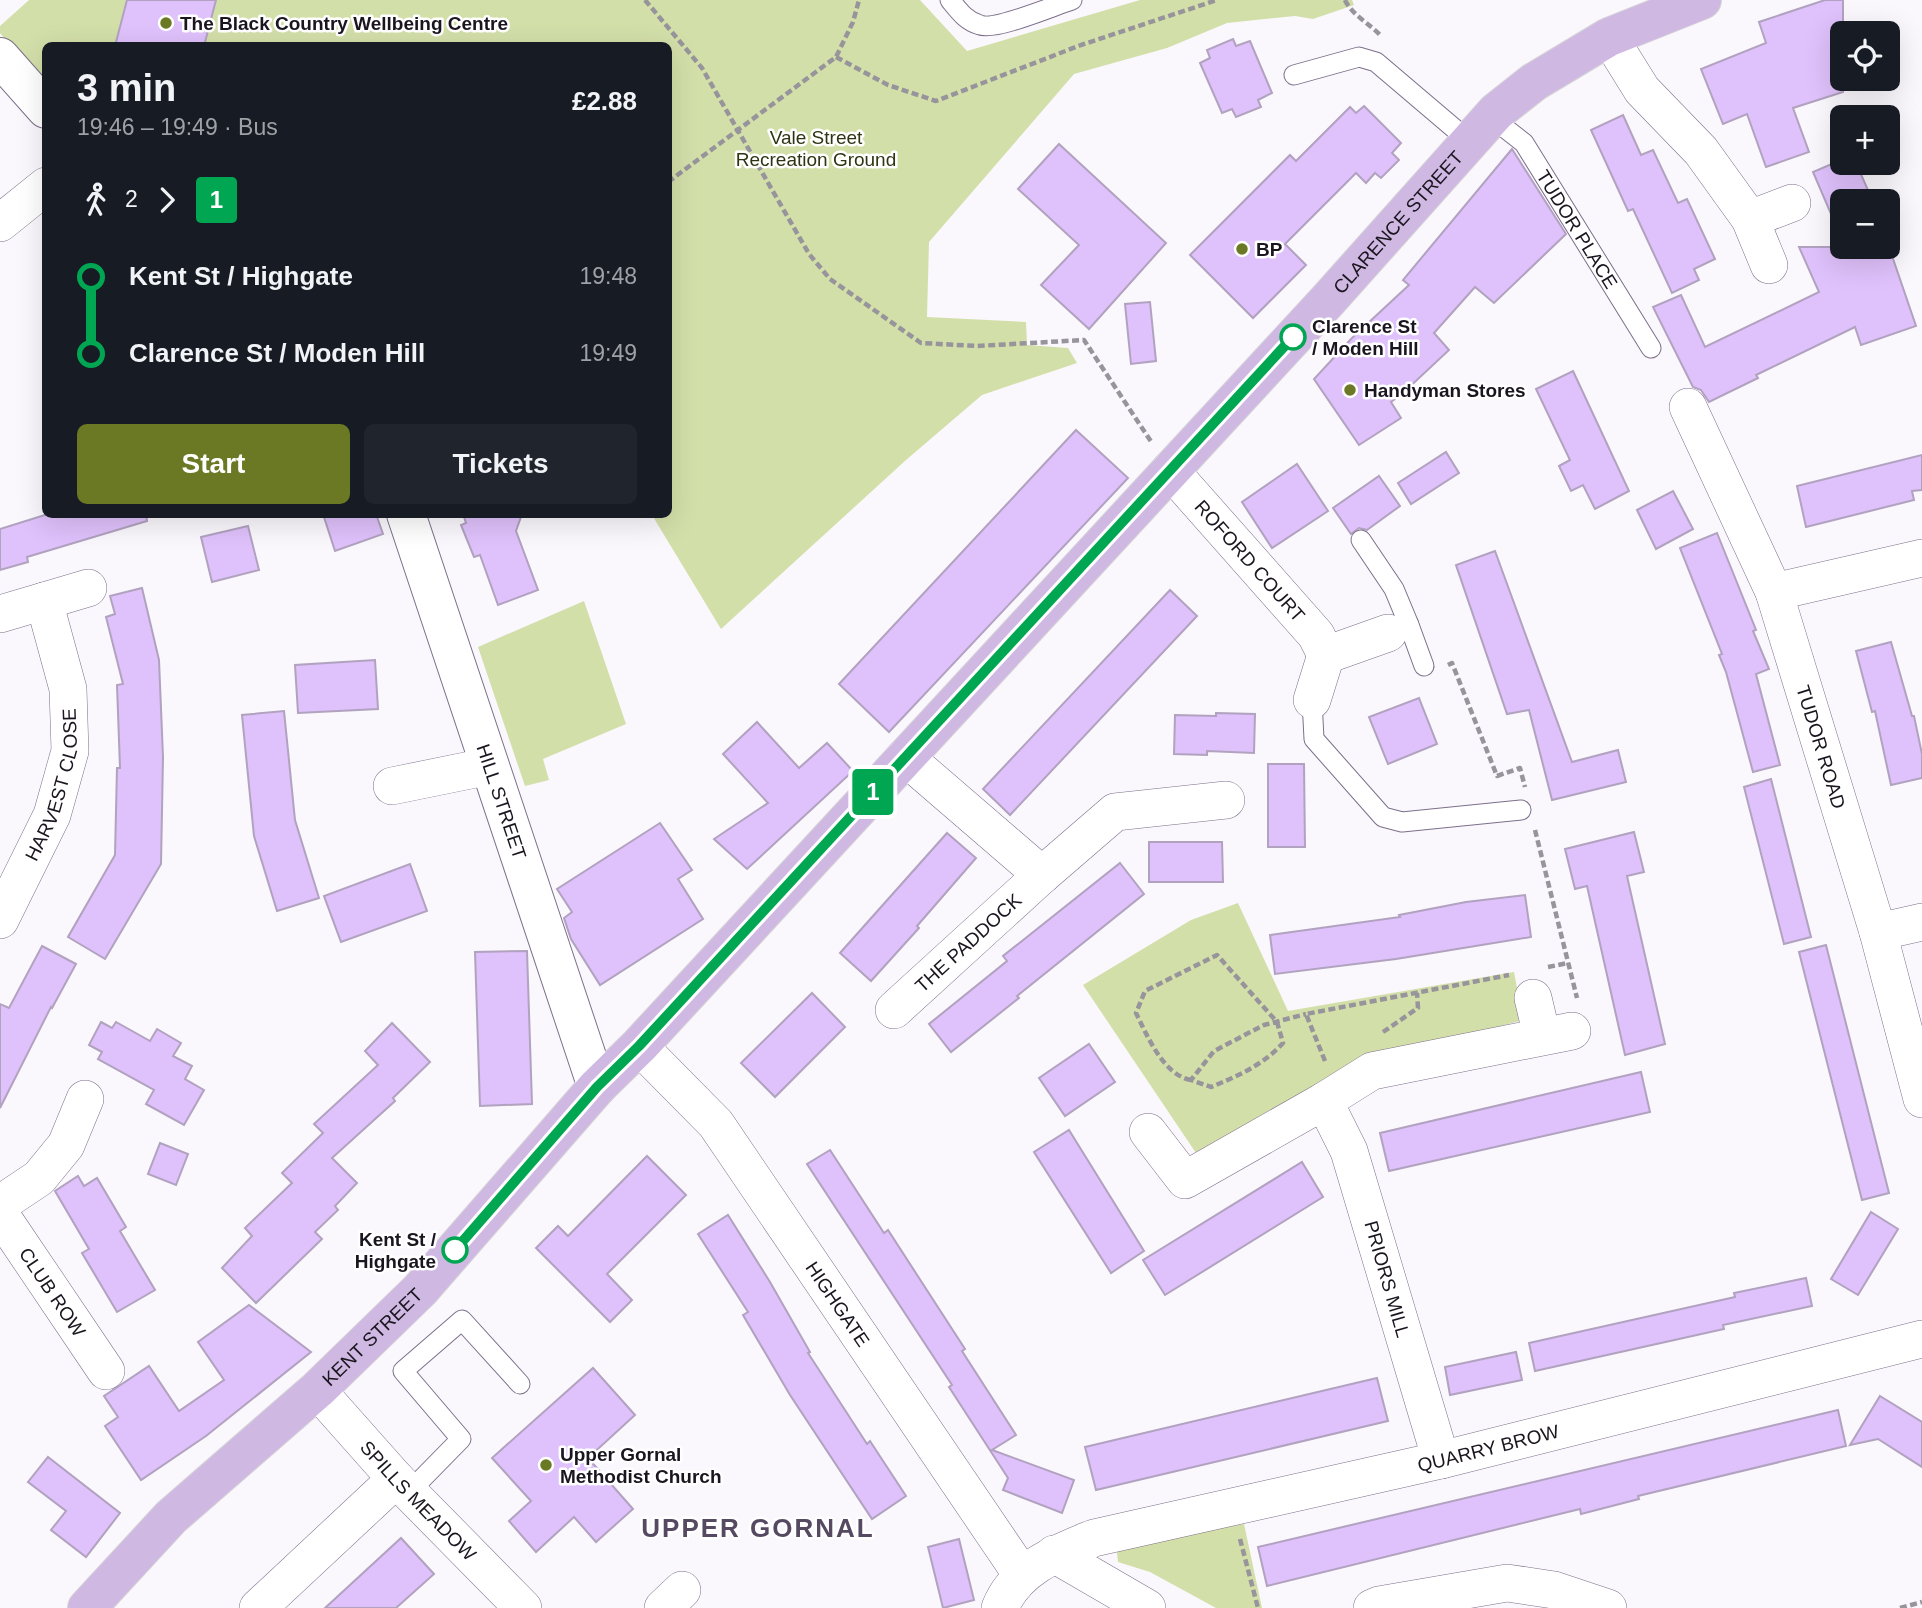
<!DOCTYPE html>
<meta charset="utf-8">
<style>
body{margin:0;font-family:Helvetica,sans-serif;background:#20242c;color:#f1f3f6;height:100vh;display:flex;flex-direction:column;font-size:26px;white-space:nowrap}
*{box-sizing:border-box;margin:0}
p{font-size:23px;color:#9ea1a6}
.icon{flex:none;width:38px;height:38px;fill:none;stroke:currentColor;stroke-width:2;stroke-linecap:round;stroke-linejoin:round}
.map{position:relative;flex:1;overflow:hidden}
.drawer{position:absolute;left:42px;top:42px;width:630px;height:476px;display:flex;flex-direction:column;background:#171b24;border-radius:10px;box-shadow:0 7px 28px #0002}
.drawer>*{flex:none}
.badge{padding:0 14px;border-radius:5px;font-size:24px;line-height:46px}
.controls{position:absolute;left:1830px;top:21px;display:grid;gap:14px}
.controls a{display:grid;place-items:center;width:70px;height:70px;border-radius:10px;background:#171b24;box-shadow:0 7px 28px #0002;font-size:35px}
.map>.badge{position:absolute;translate:-50% -50%;box-shadow:0 0 0 4px #fff}
.legs{display:flex;align-items:center;gap:10px;height:77px;padding:0 35px;font-size:23px}
.legs p{margin-inline-start:auto}
.headline{display:flex;align-items:center;justify-content:space-between;height:119px;padding:0 35px}
h1{font-size:38px;font-weight:700;line-height:52px}
.button{display:flex;gap:14px;margin-top:auto;padding:14px 35px}
.button a{flex:1;height:80px;border-radius:10px;background:#6b7925;color:#fff;font-size:28px;font-weight:700;line-height:80px;text-align:center}
.button a+a{background:#20242c;color:#f1f3f6}
ul{padding:0 35px;list-style:none}
li{display:flex;align-items:center;gap:24px;height:77px;font-size:26px}
li i{display:grid;place-items:center;width:10px;height:100%;margin:0 9px;background:currentColor}
li i::after{content:'';width:18px;height:18px;margin:-9px;border:5px solid;border-radius:50%;background:#171b24}
li p{margin-inline-start:auto}
li:first-child i{background:linear-gradient(#0000 50%,currentColor 0)}
li:last-child i{background:linear-gradient(currentColor 50%,#0000 0)}
.map>svg:first-child{display:block}
.green{fill:#d3dfa9}
.building{fill:#dfc1fb;stroke:#b1a2bf;stroke-width:2}
.lines{fill:none;stroke-linecap:round;stroke-linejoin:round}
.lane-casing{stroke:#7d6f8a;stroke-width:21}
.street-casing{stroke:#7d6f8a;stroke-width:38}
.secondary-casing{stroke:#7d6f8a;stroke-width:40}
.primary-casing{stroke:#d6d5d7;stroke-width:40}
.path{stroke:#97949b;stroke-width:4.5;stroke-dasharray:7 3.5;stroke-linecap:butt}
.lane{stroke:#fff;stroke-width:19}
.street{stroke:#fff;stroke-width:37}
.secondary{stroke:#fff;stroke-width:38}
.primary{stroke:#cfb9e2;stroke-width:38}
.line-1-casing{stroke:#fff;stroke-width:16}
.line-1{stroke:#00a651;stroke-width:10}
.poi-dot{fill:#6b7925;stroke:#fff;stroke-width:2.5}
.stop-1-dot{fill:#fff;stroke:#00a651;stroke-width:3.5}
.labels{text-anchor:middle;dominant-baseline:central;stroke-width:5;stroke-linejoin:round;paint-order:stroke}
.poi-label{font-size:19px;font-weight:bold;fill:#1a151f;stroke:#fff;text-anchor:start}
.park-label{font-size:19px;fill:#2f3512;stroke:#fff}
.street-label{font-size:19px;fill:#1a151f;stroke:#fff}
.stop-label{font-size:19px;font-weight:bold;fill:#1a151f;stroke:#fff;text-anchor:start}
.district-label{font-size:26px;font-weight:bold;letter-spacing:2px;fill:#564962;stroke:#fff}
</style>
<div class="map">
<svg width="1922" height="1608" viewBox="0 0 1922 1608">
<rect width="100%" height="100%" fill="#faf7fd"/>
<!-- green -->
<g class="green">
<path d="M29 0H920L967 51 1140 0H1352L1354 5 1313 19 1295 16 1227 23 1167 48 1074 74 929 242 927 317 1026 322 1027 345 1068 348 1077 363 982 395 906 460 721 629 652 515 668 514V46H46L45 89 0 33V26Z"/>
<path d="M584 601 626 724 543 759 549 780 525 786 478 647Z"/>
<path d="M1238 903 1288 1011 1514 972 1523 1020 1337 1072 1196 1153 1083 985 1191 920Z"/>
<path d="M1244 1524 1262 1608H1216L1150 1572 1118 1562 1117 1552 1129 1543Z"/>
</g>
<!-- building -->
<g class="building">
<path d="M127 0H216L204 46H115Z"/>
<path d="M1825 0H1843V92L1793 108 1809 152 1766 167 1747 114 1723 124 1701 69 1766 43 1759 22Z"/>
<path d="M1233 39 1236 46 1250 41 1272 93 1258 100 1261 107 1236 117 1232 109 1222 113 1200 63 1210 58 1207 50Z"/>
<path d="M1364 106 1401 143 1392 153 1399 160 1381 178 1375 173 1366 183 1356 173 1285 244 1306 265 1253 318 1190 255 1290 155 1296 161 1350 107 1356 113Z"/>
<path d="M1623 115 1641 155 1653 150 1678 203 1687 199 1715 259 1694 269 1699 280 1672 293 1633 209 1628 211 1591 130Z"/>
<path d="M1059 144 1166 243 1089 329 1041 285 1079 245 1018 189Z"/>
<path d="M1512 149 1566 234 1494 303 1475 287 1434 333 1449 350 1402 394 1391 402 1401 418 1359 445 1314 379 1352 338 1409 285 1403 280Z"/>
<path d="M1834 163H1856L1871 197 1861 201H1843V209L1831 214 1813 172Z"/>
<path d="M1799 247H1889L1916 326 1861 345 1855 327 1756 375 1758 378 1709 402 1701 390 1693 387 1653 307 1681 295 1705 347 1819 292Z"/>
<path d="M1150 302 1156 361 1131 364 1125 304Z"/>
<path d="M1573 371 1629 491 1595 509 1583 485 1571 491 1559 466 1570 460 1536 389Z"/>
<path d="M1076 430 1128 478 889 732 839 684Z"/>
<path d="M1446 452 1459 473 1411 504 1398 483Z"/>
<path d="M1922 455V490L1912 491 1914 500 1806 527 1797 486Z"/>
<path d="M1297 464 1328 511 1272 548 1242 502Z"/>
<path d="M1379 476 1400 506 1367 530 1359 528 1351 534 1333 508Z"/>
<path d="M1673 491 1693 529 1656 549 1637 510Z"/>
<path d="M48 514H146L147 521 27 557 28 562 0 570V529Z"/>
<path d="M323 514H376L383 534 335 551Z"/>
<path d="M463 514H522L516 531 538 590 498 605 480 555 474 557 461 525 466 523Z"/>
<path d="M248 526 259 570 212 582 201 537Z"/>
<path d="M1717 533 1756 630 1753 631 1769 669 1756 674 1780 765 1753 772 1726 672 1719 655 1722 654 1680 548Z"/>
<path d="M1495 551 1572 762 1618 750 1626 782 1552 800 1529 710 1507 714 1456 565Z"/>
<path d="M142 588 159 660 163 757 161 864 105 959 68 937 115 855 117 768H120L117 685 123 684 106 617 115 614 110 596Z"/>
<path d="M1170 590 1197 616 1010 815 983 789Z"/>
<path d="M1891 642 1912 716H1914L1922 754V778L1891 785 1875 711 1872 712 1856 651Z"/>
<path d="M375 660 378 709 298 713 295 665Z"/>
<path d="M1419 698 1437 744 1388 764 1369 717Z"/>
<path d="M284 711 295 820 319 898 277 911 254 836 242 715Z"/>
<path d="M1216 713 1255 714 1254 753 1207 751V755L1174 754 1175 715 1216 716Z"/>
<path d="M757 722 799 768 827 743 853 771 747 869 714 839 768 803 723 754Z"/>
<path d="M1268 764H1304L1305 847H1268Z"/>
<path d="M1771 779 1811 937 1784 944 1744 787Z"/>
<path d="M660 823 692 870 678 879 703 919 600 985 571 939 564 918 572 912 557 889Z"/>
<path d="M1634 832 1644 872 1627 876 1665 1044 1625 1055 1587 886 1575 889 1565 849Z"/>
<path d="M947 833 976 858 917 926 919 928 871 981 840 953Z"/>
<path d="M1149 842H1222L1223 882H1149Z"/>
<path d="M1120 863 1144 894 1017 996 1019 998 951 1052 929 1024 1007 961 1003 956Z"/>
<path d="M410 864 427 911 341 942 324 896Z"/>
<path d="M1525 895 1531 937 1396 959 1275 974 1270 935 1400 917 1399 915 1466 902Z"/>
<path d="M1826 945 1889 1193 1862 1200 1799 952Z"/>
<path d="M42 946 76 964 52 1008 51 1007 0 1108V1004L9 1008Z"/>
<path d="M527 951 532 1104 480 1106 475 952Z"/>
<path d="M812 993 845 1027 775 1097 741 1063Z"/>
<path d="M101 1022 112 1028 116 1022 150 1041 157 1029 181 1043 173 1056 192 1066 185 1079 204 1090 184 1125 146 1104 154 1090 98 1059 102 1052 89 1045Z"/>
<path d="M392 1023 430 1062 393 1098 395 1101 332 1158 357 1183 335 1206 338 1210 315 1232 322 1239 256 1303 222 1268 252 1236 245 1228 292 1183 282 1173 323 1133 314 1124 378 1065 365 1051Z"/>
<path d="M1089 1044 1115 1082 1065 1116 1039 1078Z"/>
<path d="M1641 1072 1650 1112 1389 1171 1380 1133Z"/>
<path d="M1069 1130 1144 1251 1111 1273 1034 1152Z"/>
<path d="M160 1143 188 1154 176 1185 148 1174Z"/>
<path d="M830 1150 884 1233 888 1230 965 1349 962 1351 1016 1435 992 1450 1074 1480 1062 1513 1003 1490 1008 1478 949 1387 952 1385 807 1164Z"/>
<path d="M647 1156 686 1195 607 1274 632 1300 610 1322 536 1248 558 1226 568 1236Z"/>
<path d="M1302 1162 1323 1197 1165 1295 1143 1260Z"/>
<path d="M78 1176 84 1186 97 1178 126 1227 120 1231 155 1290 117 1312 82 1253 89 1249 55 1191Z"/>
<path d="M1871 1212 1898 1229 1858 1295 1831 1279Z"/>
<path d="M728 1215 770 1282 810 1352 808 1353 867 1444 870 1441 906 1496 872 1519 790 1395 743 1315 748 1312 698 1234Z"/>
<path d="M1806 1278 1812 1306 1723 1325 1724 1329 1535 1371 1529 1343 1735 1297 1734 1293Z"/>
<path d="M249 1305 311 1352 206 1436 141 1480 105 1426 118 1417 104 1396 149 1366 179 1411 224 1380 198 1342Z"/>
<path d="M1516 1352 1522 1380 1450 1395 1445 1367Z"/>
<path d="M593 1368 635 1415 588 1458 633 1509 596 1542 574 1517 536 1552 509 1521 531 1501 492 1458Z"/>
<path d="M1377 1378 1388 1421 1096 1490 1085 1447Z"/>
<path d="M1880 1396 1922 1422V1467L1878 1439 1850 1445Z"/>
<path d="M1838 1410 1846 1446 1638 1496 1639 1499 1581 1514 1580 1509 1267 1586 1258 1547Z"/>
<path d="M48 1457 120 1513 86 1557 51 1530 66 1511 28 1482Z"/>
<path d="M401 1538 434 1574 396 1608H325Z"/>
<path d="M959 1539 974 1600 943 1608 928 1547Z"/>
</g>
<g class="lines">
<!-- lane casing -->
<g class="lane-casing">
<g id="lane">
<path d="M950 0C959 11 966 21 980 25 995 31 1053 6 1072 0"/>
<path d="M1294 75 1359 57 1376 62 1469 141"/>
<path id="s1" d="M1492 118 1524 143 1651 348"/>
<path d="M1361 540 1394 589 1409 625"/>
<path d="M1399 629 1409 625 1424 666"/>
<path d="M1312 700 1314 739 1383 817 1402 822 1521 810"/>
<path d="M409 1492 461 1439 403 1371 462 1320 520 1384"/>
</g>
</g>
<!-- street casing -->
<g class="street-casing">
<g id="street">
<path d="M1609 37 1642 90 1701 151 1750 219 1769 265"/>
<path d="M1750 219 1792 203"/>
<path d="M0 223 46 186"/>
<path id="s2" d="M1688 407 1774 592 1878 932 1922 1099"/>
<path id="s3" d="M1170 470 1316 635 1326 655 1388 633"/>
<path d="M1774 592 1922 558"/>
<path d="M0 614 88 588"/>
<path d="M1312 700 1326 655"/>
<path d="M905 757 1042 875"/>
<path d="M392 786 490 766"/>
<path id="s4" d="M0 920 52 815 70 751 68 689 44 601"/>
<path d="M1878 932 1922 922"/>
<path d="M1533 998 1542 1036"/>
<path id="s5" d="M894 1010 1042 875 1115 812 1226 800"/>
<path id="s6" d="M639 1046 716 1124 1022 1575"/>
<path d="M1148 1132 1185 1180 1324 1101"/>
<path d="M0 1204 39 1178 66 1145 85 1099"/>
<path id="s7" d="M0 1214 106 1371"/>
<path id="s8" d="M317 1390 396 1479 523 1608"/>
<path d="M1441 1460 1349 1151 1324 1101 1372 1071 1572 1031"/>
<path d="M1054 1554 1147 1608"/>
<path d="M258 1608 396 1479"/>
<path d="M663 1608 682 1590"/>
<path id="s9" d="M1000 1608C1016 1568 1057 1553 1094 1538L1441 1460 1922 1339"/>
<path d="M1372 1608 1379 1605 1507 1583 1554 1590 1608 1608"/>
</g>
</g>
<!-- secondary casing -->
<g class="secondary-casing">
<g id="secondary">
<path d="M0 57 46 109"/>
<path id="s10" d="M406 514 597 1087"/>
</g>
</g>
<!-- primary casing -->
<g class="primary-casing">
<g id="primary">
<path id="s11" d="M87 1608 171 1517 317 1390 420 1290 597 1087 639 1046 1329 299 1496 112 1534 82 1609 37 1702 0"/>
</g>
</g>
<!-- path -->
<g class="path">
<path d="M645 0 702 68 809 254 830 279 921 343 977 346 1084 340 1152 443"/>
<path d="M1345 0C1351 14 1370 24 1381 36"/>
<path d="M836 57 888 85 936 101 1081 45 1217 0"/>
<path d="M668 182 836 57 853 22 859 0"/>
<path d="M1448 665 1452 663 1497 776 1520 768 1525 787"/>
<path d="M1535 830 1577 998"/>
<path d="M1548 967 1568 963"/>
<path d="M1383 1032 1418 1008 1417 993"/>
<path d="M1325 1061 1306 1014 1509 975"/>
<path d="M1191 1080C1163 1075 1147 1035 1136 1013L1145 991 1217 955 1277 1022 1283 1043C1263 1065 1238 1076 1211 1087L1191 1080 1214 1051 1264 1025 1306 1014"/>
<path d="M1240 1539 1258 1608"/>
<path d="M1900 1608 1922 1602"/>
</g>
<!-- lane -->
<use href="#lane" class="lane"/>
<!-- street -->
<use href="#street" class="street"/>
<!-- secondary -->
<use href="#secondary" class="secondary"/>
<!-- primary -->
<use href="#primary" class="primary"/>
</g>
<g class="lines">
<!-- line-1 casing -->
<g class="line-1-casing">
<path id="line-1" d="M455 1250 597 1087 639 1046 1293 337"/>
</g>
<!-- line-1 -->
<use href="#line-1" class="line-1"/>
</g>
<!-- markers -->
<g class="poi-dot">
<circle cx="166" cy="23" r="7"/>
<circle cx="1242" cy="249" r="7"/>
<circle cx="1350" cy="390" r="7"/>
<circle cx="546" cy="1465" r="7"/>
</g>
<g class="stop-1-dot">
<circle cx="1293" cy="337" r="12"/>
<circle cx="455" cy="1250" r="12"/>
</g>
<g class="labels">
<!-- poi labels -->
<g class="poi-label">
<text x="180" y="23">The Black Country Wellbeing Centre</text>
<text x="1256" y="249">BP</text>
<text x="1364" y="390">Handyman Stores</text>
<text x="560" y="1454">Upper Gornal<tspan x="560" dy="22">Methodist Church</tspan></text>
</g>
<!-- park labels -->
<g class="park-label">
<text x="816" y="137">Vale Street<tspan x="816" dy="22">Recreation Ground</tspan></text>
</g>
<!-- street labels -->
<g class="street-label">
<text stroke="none"><textPath href="#s11" startOffset="1909">CLARENCE STREET</textPath></text>
<text stroke="none"><textPath href="#s1" startOffset="142">TUDOR PLACE</textPath></text>
<text stroke="none"><textPath href="#s3" startOffset="121">ROFORD COURT</textPath></text>
<text stroke="none"><textPath href="#s2" startOffset="366">TUDOR ROAD</textPath></text>
<text stroke="none"><textPath href="#s4" startOffset="147">HARVEST CLOSE</textPath></text>
<text stroke="none"><textPath href="#s10" startOffset="303">HILL STREET</textPath></text>
<text stroke="none"><textPath href="#s5" startOffset="100">THE PADDOCK</textPath></text>
<text transform="translate(1387 1279) rotate(74)">PRIORS MILL</text>
<text stroke="none"><textPath href="#s7" startOffset="94">CLUB ROW</textPath></text>
<text stroke="none"><textPath href="#s6" startOffset="327">HIGHGATE</textPath></text>
<text stroke="none"><textPath href="#s11" startOffset="394">KENT STREET</textPath></text>
<text stroke="none"><textPath href="#s9" startOffset="525">QUARRY BROW</textPath></text>
<text stroke="none"><textPath href="#s8" startOffset="150">SPILLS MEADOW</textPath></text>
</g>
<!-- stop labels -->
<g class="stop-label">
<text x="1312" y="326">Clarence St<tspan x="1312" dy="22">/ Moden Hill</tspan></text>
<text x="436" y="1239" text-anchor="end">Kent St /<tspan x="436" dy="22">Highgate</tspan></text>
</g>
<!-- district labels -->
<g class="district-label">
<text x="758" y="1528">UPPER GORNAL</text>
</g>
</g>
</svg>
<div class="controls">
<a><svg class="icon" aria-label="locate" viewBox="0 0 24 24"><circle cx="12" cy="12" r="6"/><path d="M12 2v4M12 18v4M2 12h4M18 12h4"/></svg></a>
<a>+</a>
<a>−</a>
</div>
<b class="badge" style="left:873px;top:792px;background:#00a651;color:#fff">1</b>
<section class="drawer">
<div class="headline"><div><h1>3 min</h1><p>19:46 – 19:49 · Bus</p></div><b>£2.88</b></div>
<div class="legs"><svg class="icon" aria-label="walk" viewBox="0 0 24 24"><circle cx="13" cy="4" r="2"/><path d="M13 8l-2 6 4 7M11 14l-3 7M7 12l3-4h3l4 4"/></svg>2<svg class="icon" aria-label="forward" viewBox="0 0 24 24"><path d="M9 5l7 7-7 7"/></svg><b class="badge" style="background:#00a651;color:#fff">1</b></div>
<ul>
<li><i style="color:#00a651"></i><b>Kent St / Highgate</b><p>19:48</p></li>
<li><i style="color:#00a651"></i><b>Clarence St / Moden Hill</b><p>19:49</p></li>
</ul>
<div class="button"><a>Start</a><a>Tickets</a></div>
</section>
</div>
